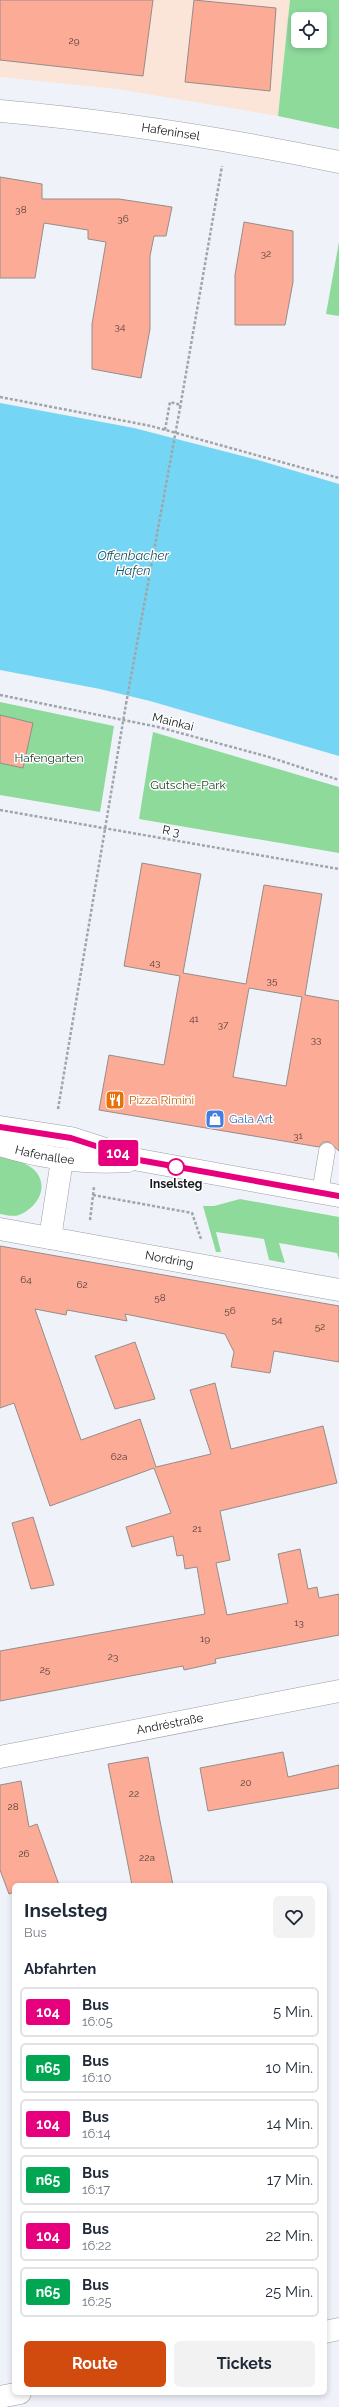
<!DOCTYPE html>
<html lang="de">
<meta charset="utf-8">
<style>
body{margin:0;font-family:Raleway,sans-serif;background:#f2f2f3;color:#1f2937;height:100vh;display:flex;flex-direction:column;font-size:15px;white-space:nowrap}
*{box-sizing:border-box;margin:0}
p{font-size:13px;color:#747a83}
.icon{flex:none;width:22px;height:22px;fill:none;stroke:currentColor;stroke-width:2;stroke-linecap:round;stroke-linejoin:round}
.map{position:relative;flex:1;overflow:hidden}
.drawer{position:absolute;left:12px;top:1883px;width:315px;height:512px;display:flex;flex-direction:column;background:#fff;border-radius:6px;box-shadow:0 2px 6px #0003}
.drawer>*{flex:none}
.badge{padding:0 8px;border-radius:3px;font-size:14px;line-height:26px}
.buttons{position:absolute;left:291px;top:12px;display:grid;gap:8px}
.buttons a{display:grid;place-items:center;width:36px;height:36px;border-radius:6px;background:#fff;box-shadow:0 2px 6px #0003;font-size:20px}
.map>.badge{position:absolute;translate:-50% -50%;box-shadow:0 0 0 2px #fff}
h2{padding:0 12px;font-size:15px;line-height:36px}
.round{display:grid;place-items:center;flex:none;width:42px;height:42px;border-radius:6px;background:#f2f2f3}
.headline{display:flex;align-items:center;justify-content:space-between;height:68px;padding:0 12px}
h1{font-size:19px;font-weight:700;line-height:30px}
.primary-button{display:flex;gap:8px;margin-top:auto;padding:8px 12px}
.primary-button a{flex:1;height:46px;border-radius:6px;background:#d14b0f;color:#fff;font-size:16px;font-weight:700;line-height:46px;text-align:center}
.primary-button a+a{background:#f2f2f3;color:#1f2937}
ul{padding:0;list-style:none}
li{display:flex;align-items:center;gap:12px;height:50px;margin:0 8px 6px;padding:0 4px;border:2px solid #e0e1e3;border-radius:6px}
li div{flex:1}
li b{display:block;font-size:15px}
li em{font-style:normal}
li .badge{min-width:44px;font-weight:700;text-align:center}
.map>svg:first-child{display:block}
.commercial{fill:#fbe4d8}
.green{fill:#8dda9b;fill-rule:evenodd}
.water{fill:#75d5f4}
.building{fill:#fcab96;stroke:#948d8b;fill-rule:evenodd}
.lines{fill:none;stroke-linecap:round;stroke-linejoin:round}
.lane-casing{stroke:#9b9ea4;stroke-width:17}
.street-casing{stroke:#9b9ea4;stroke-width:23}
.primary-casing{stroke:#9b9ea4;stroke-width:23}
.path{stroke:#a1a4a9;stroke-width:2.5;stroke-dasharray:3 2;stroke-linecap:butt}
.lane{stroke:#fff;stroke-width:16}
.street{stroke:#fff;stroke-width:22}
.primary{stroke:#fff;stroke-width:22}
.path-bridge{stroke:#a1a4a9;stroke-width:2.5;stroke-dasharray:3 2;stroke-linecap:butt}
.line-casing{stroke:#fff;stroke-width:9}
.line{stroke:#e6007e;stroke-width:6}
.stop-dot{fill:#fff;stroke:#e6007e;stroke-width:2}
.labels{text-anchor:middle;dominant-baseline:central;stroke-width:3;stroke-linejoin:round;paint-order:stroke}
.number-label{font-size:10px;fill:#513e3a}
.street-label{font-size:12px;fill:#18191b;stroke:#fff}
.park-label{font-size:12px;fill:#183a20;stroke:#fff}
.food-label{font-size:12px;fill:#c56008;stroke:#fff;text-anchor:start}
.shop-label{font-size:12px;fill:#366cbe;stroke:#fff;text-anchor:start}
.stop-label{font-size:12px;font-weight:bold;fill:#18191b;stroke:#fff}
.water-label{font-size:13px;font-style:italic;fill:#1a5161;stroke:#fff}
</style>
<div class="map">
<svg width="339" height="2407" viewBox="0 0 339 2407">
<rect width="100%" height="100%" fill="#eff3f9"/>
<!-- commercial -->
<path class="commercial" d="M0 0H290L278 116 117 89 0 77Z"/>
<!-- green -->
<g class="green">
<path d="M290 0H339V129L278 116ZM298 19H320V41H298Z"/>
<path d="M339 242V316L326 314Z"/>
<path d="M0 702 114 726 100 812 0 795Z"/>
<path d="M153 732 339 787V853L139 819Z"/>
<path d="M0 1157C12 1159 29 1162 37 1173 49 1190 35 1209 19 1215 13 1217 6 1215 0 1214Z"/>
<path d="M240 1199 339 1217V1260L337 1253 279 1243 285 1263 269 1260 264 1239 216 1232 221 1252H216L203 1206H214Z"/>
</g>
<!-- water -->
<path class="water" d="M0 403 134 428 258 460 339 484V756L150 701 100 689 0 670Z"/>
<!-- building -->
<g class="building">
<path d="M0 0H153L143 76 0 60Z"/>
<path d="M194 0 276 8 270 91 185 82Z"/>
<path d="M0 177 42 184V199H119L172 207 166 236H154L150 256V329L141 378 92 369V324L106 242 88 239V230L44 223 35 278H0Z"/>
<path d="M244 222 293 231V282L285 325H235V275Z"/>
<path d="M0 715 33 723 23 768 0 763Z"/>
<path d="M142 863 201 874 183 973 246 984 264 885 322 894 305 995 339 1001V1151L329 1142H323L319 1147 99 1110 109 1055 164 1065 180 976 124 966ZM249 988 302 997 286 1086 233 1077Z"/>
<path d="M0 1246 339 1306V1362L274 1351 270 1373 231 1367 234 1352 225 1334 125 1314 127 1321 67 1310 66 1315 35 1309 81 1440 140 1419 156 1467 211 1454 190 1390 215 1383 231 1449 323 1426 337 1483 220 1511 230 1560 216 1563 227 1615 288 1603 278 1554 300 1549 308 1589 317 1587 319 1598 339 1594V1635L215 1659 216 1663 184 1670 183 1666 0 1701V1651L205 1614 197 1567 185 1569 183 1555 177 1556 173 1536 132 1547 126 1527 171 1513 154 1468 50 1506 14 1403 0 1408Z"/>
<path d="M135 1342 155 1399 115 1409 95 1356Z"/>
<path d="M33 1517 54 1585 31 1589 12 1523Z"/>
<path d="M283 1752 288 1777 339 1765V1788L208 1811 200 1768Z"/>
<path d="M148 1757 160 1821 173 1885H132L108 1764Z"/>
<path d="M21 1781 29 1827 37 1824 59 1885H14V1892L9 1894 0 1870V1785Z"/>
</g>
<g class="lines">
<!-- lane casing -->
<g class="lane-casing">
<path id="lane" d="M320 1193 327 1151"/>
</g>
<!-- street casing -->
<g class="street-casing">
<g id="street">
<path id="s1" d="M0 111C114 121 227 139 339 162"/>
<path id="s2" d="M0 1229 339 1290"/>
<path d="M50 1238 62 1160"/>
<path id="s3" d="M0 1757 339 1691"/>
<path d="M325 2332 339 2329"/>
<path d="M0 2397 20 2393"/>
</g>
</g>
<!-- primary casing -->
<g class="primary-casing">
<g id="primary">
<path d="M0 1127 71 1138 139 1160 339 1196"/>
<path id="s4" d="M0 1145C42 1158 84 1164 128 1161"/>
</g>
</g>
<!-- path -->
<g class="path">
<path d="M0 397 151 426 339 478"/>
<path d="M180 408 222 166"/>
<path d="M165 430 170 402 181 405"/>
<path d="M0 695 158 727 269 757 339 780"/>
<path d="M0 810 339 869"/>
<path d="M58 1109 126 704"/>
<path d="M93 1195 192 1213 201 1239"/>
<path d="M90 1220 94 1187"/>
</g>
<!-- lane -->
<use href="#lane" class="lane"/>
<!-- street -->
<use href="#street" class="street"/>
<!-- primary -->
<use href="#primary" class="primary"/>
<!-- path-bridge -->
<path class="path-bridge" d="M126 704 180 408"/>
</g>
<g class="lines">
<!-- line casing -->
<g class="line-casing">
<path id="line" d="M0 1127 71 1138 139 1160 339 1196"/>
</g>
<!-- line -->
<use href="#line" class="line"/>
</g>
<!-- icons -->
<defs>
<g id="restaurant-square" transform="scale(1)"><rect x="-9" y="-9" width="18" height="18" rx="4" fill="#e8710a" stroke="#fff"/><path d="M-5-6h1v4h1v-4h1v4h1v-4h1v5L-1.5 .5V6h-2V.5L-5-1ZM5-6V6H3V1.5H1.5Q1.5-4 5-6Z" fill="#fff"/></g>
<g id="shop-square" transform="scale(1)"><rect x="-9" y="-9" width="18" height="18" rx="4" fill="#3f7fe0" stroke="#fff"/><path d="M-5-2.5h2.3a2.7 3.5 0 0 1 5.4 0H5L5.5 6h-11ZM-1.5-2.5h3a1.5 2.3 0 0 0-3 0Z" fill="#fff"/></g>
</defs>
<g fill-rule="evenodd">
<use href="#restaurant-square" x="115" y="1100"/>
<use href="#shop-square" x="215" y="1119"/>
</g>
<!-- markers -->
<circle class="stop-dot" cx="176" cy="1167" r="8"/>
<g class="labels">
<!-- number labels -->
<g class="number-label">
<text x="74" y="40">29</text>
<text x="21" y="209">38</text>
<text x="123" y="218">36</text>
<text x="266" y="253">32</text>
<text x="120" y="326">34</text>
<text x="155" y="962">43</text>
<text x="272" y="980">35</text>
<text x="194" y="1018">41</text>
<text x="223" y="1024">37</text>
<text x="316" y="1039">33</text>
<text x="298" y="1135">31</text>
<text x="26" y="1279">64</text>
<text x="82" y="1284">62</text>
<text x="160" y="1297">58</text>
<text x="230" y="1310">56</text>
<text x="277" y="1319">54</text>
<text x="320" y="1326">52</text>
<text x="119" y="1456">62a</text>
<text x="197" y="1528">21</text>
<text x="299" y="1622">13</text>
<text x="205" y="1638">19</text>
<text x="113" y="1656">23</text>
<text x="45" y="1669">25</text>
<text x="246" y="1782">20</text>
<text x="134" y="1793">22</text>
<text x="13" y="1806">28</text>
<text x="24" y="1853">26</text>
<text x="147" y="1857">22a</text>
</g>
<!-- street labels -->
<g class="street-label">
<text stroke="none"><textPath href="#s1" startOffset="172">Hafeninsel</textPath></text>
<text transform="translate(173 722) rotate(14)">Mainkai</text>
<text transform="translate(171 831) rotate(10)">R 3</text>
<text stroke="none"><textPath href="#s4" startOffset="46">Hafenallee</textPath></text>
<text stroke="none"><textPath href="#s2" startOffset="172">Nordring</textPath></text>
<text stroke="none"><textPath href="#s3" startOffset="173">Andréstraße</textPath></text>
</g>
<!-- park labels -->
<g class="park-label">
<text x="49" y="758">Hafengarten</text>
<text x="188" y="785">Gutsche-Park</text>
</g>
<!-- food labels -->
<g class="food-label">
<text x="129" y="1100">Pizza Rimini</text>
</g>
<!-- shop labels -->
<g class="shop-label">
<text x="229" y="1119">Gala Art</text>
</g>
<!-- stop labels -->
<g class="stop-label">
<text x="176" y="1184">Inselsteg</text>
</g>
<!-- water labels -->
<g class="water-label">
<text x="133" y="555">Offenbacher<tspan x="133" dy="15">Hafen</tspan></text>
</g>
</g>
</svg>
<div class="buttons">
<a><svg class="icon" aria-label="locate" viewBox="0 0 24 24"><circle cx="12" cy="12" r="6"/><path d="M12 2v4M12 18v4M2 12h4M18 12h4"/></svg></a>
</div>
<b class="badge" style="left:118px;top:1153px;background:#e6007e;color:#fff">104</b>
<section class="drawer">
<div class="headline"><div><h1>Inselsteg</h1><p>Bus</p></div><a class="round"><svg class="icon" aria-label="heart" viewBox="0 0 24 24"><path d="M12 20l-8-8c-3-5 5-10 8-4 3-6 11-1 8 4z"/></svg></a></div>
<h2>Abfahrten</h2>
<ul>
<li><span class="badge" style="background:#e6007e;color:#fff">104</span><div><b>Bus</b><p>16:05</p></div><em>5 Min.</em></li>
<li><span class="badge" style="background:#00a651;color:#fff">n65</span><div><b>Bus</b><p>16:10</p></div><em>10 Min.</em></li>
<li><span class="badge" style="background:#e6007e;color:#fff">104</span><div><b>Bus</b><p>16:14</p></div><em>14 Min.</em></li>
<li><span class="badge" style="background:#00a651;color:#fff">n65</span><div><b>Bus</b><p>16:17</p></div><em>17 Min.</em></li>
<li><span class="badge" style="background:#e6007e;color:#fff">104</span><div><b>Bus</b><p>16:22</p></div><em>22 Min.</em></li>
<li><span class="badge" style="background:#00a651;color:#fff">n65</span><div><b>Bus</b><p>16:25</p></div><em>25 Min.</em></li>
</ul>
<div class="primary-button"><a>Route</a><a>Tickets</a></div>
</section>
</div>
